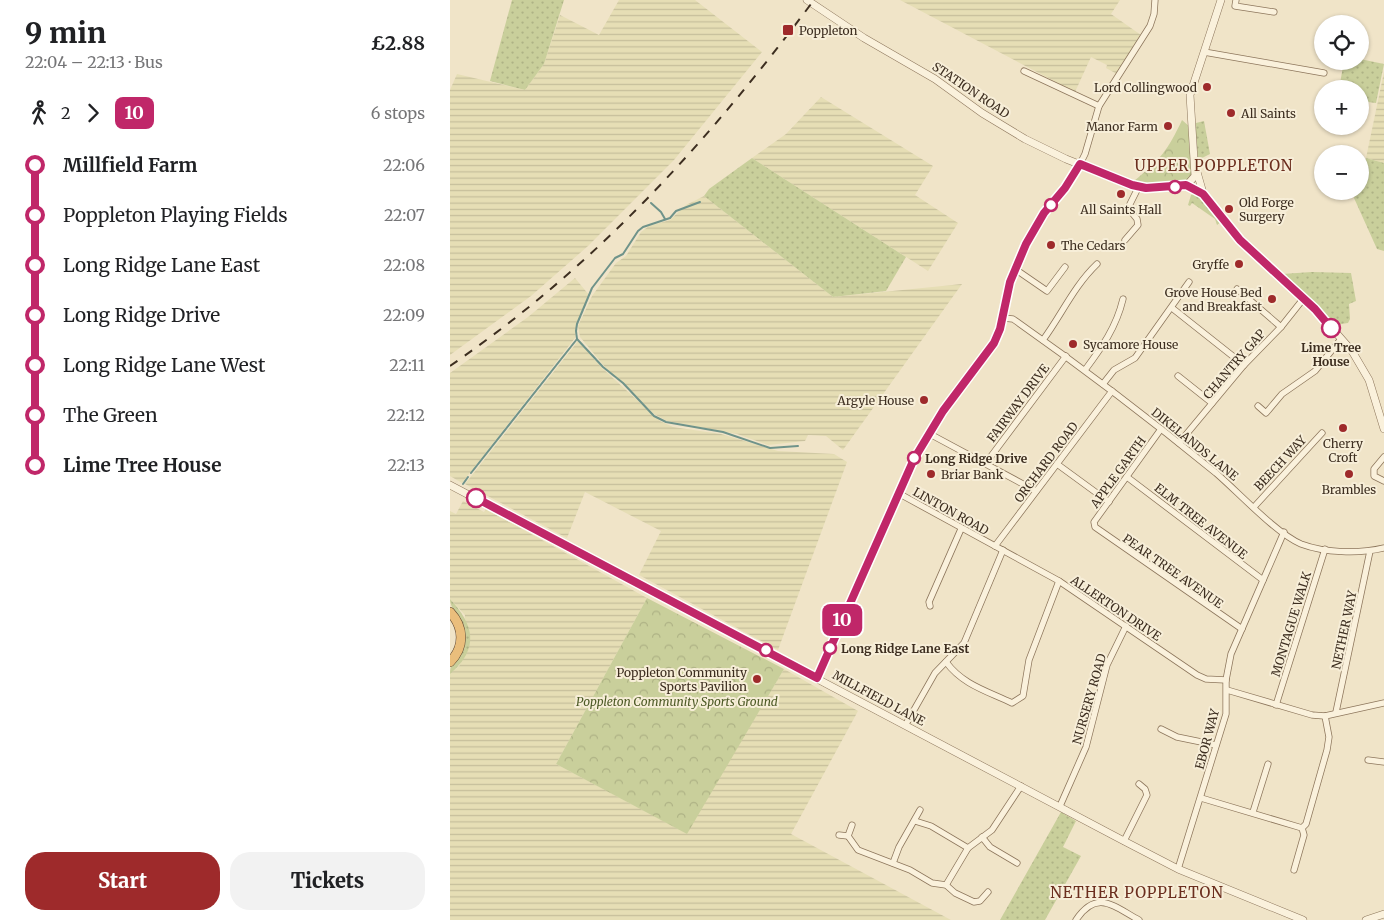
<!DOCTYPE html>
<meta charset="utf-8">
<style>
body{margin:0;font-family:Merriweather,serif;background:#f2f2f2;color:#202124;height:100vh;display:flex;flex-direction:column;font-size:19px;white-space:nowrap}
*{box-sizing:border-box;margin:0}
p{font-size:16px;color:#757577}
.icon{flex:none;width:28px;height:28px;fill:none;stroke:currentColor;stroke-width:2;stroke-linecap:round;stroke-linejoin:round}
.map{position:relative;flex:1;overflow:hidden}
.sheet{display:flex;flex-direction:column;background:#fff;width:450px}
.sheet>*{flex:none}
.badge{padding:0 10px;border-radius:8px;font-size:18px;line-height:32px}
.buttons{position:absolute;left:864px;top:15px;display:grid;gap:10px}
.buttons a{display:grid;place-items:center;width:55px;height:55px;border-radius:50%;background:#fff;box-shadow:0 1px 4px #0004;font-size:25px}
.map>.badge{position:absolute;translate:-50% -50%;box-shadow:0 0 0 2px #fff}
.legs{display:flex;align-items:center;gap:8px;height:55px;padding:0 25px;font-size:16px}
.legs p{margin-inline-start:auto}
.headline{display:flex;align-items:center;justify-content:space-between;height:85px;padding:0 25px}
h1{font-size:28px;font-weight:800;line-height:38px}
.cta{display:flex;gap:10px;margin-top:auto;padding:10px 25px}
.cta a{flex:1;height:58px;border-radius:20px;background:#9e2a2b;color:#fff;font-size:20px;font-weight:800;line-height:58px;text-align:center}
.cta a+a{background:#f2f2f2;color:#202124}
ul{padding:0 25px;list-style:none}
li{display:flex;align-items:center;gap:18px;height:50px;font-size:19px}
li i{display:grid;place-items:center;width:8px;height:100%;margin:0 6px;background:currentColor}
li i::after{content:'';width:12px;height:12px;margin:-6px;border:4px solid;border-radius:50%;background:#fff}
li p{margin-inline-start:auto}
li:first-child i{background:linear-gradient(#0000 50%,currentColor 0)}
li:last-child i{background:linear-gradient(currentColor 50%,#0000 0)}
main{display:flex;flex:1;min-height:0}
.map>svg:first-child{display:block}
.farmland{fill:url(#farmland-rules)}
.grass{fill:url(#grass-dots)}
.forest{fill:url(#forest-crowns)}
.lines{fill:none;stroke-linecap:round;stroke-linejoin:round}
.stream{stroke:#6f938a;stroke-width:2}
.minor-casing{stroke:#8d765c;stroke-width:7}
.tertiary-casing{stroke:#8d765c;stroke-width:8}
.trunk-casing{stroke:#5b4430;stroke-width:10}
.minor{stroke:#faf1dc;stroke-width:5.5}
.tertiary{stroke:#faf1dc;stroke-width:7}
.trunk{stroke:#eabe7c;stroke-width:9}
.rail{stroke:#3d2e20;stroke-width:2;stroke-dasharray:9 9;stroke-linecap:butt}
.line-1-casing{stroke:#fff;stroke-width:11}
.line-1{stroke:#c02769;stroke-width:8}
.poi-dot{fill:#9e2a2b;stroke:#f7eed8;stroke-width:2}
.stop-1-dot{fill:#fff;stroke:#c02769;stroke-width:2.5}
.labels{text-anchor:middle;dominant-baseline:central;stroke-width:4;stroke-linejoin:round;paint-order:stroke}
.poi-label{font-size:12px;fill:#3d2e20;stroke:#f7eed8;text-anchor:start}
.street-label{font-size:12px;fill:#3d2e20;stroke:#f7eed8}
.stop-label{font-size:12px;font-weight:bold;fill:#3d2e20;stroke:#f7eed8;text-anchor:start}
.park-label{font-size:12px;font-style:italic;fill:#4d5a26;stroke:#f7eed8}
.quarter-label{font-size:15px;letter-spacing:1px;fill:#6b2e1e;stroke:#f7eed8}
</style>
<main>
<section class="sheet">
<div class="headline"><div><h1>9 min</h1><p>22:04 – 22:13 · Bus</p></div><b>£2.88</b></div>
<div class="legs"><svg class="icon" aria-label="walk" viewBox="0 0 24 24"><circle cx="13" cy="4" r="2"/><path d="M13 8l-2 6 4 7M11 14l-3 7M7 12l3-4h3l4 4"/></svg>2<svg class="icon" aria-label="forward" viewBox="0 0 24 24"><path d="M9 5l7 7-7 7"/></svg><b class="badge" style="background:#c02769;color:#fff">10</b><p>6 stops</p></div>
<ul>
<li><i style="color:#c02769"></i><b>Millfield Farm</b><p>22:06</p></li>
<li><i style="color:#c02769"></i><span>Poppleton Playing Fields</span><p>22:07</p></li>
<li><i style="color:#c02769"></i><span>Long Ridge Lane East</span><p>22:08</p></li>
<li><i style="color:#c02769"></i><span>Long Ridge Drive</span><p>22:09</p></li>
<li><i style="color:#c02769"></i><span>Long Ridge Lane West</span><p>22:11</p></li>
<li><i style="color:#c02769"></i><span>The Green</span><p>22:12</p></li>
<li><i style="color:#c02769"></i><b>Lime Tree House</b><p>22:13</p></li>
</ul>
<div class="cta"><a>Start</a><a>Tickets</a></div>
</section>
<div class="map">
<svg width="934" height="920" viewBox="0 0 934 920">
<defs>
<pattern id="farmland-rules" width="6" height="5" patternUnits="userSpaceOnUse" patternTransform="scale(1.25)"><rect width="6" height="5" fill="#e6deb5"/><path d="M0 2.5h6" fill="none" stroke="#c6bf9b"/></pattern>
<pattern id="grass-dots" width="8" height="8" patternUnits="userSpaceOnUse" patternTransform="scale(1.25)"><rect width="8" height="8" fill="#c9cf9b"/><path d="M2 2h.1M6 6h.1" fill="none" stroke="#aeb285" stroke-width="1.8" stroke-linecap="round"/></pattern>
<pattern id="forest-crowns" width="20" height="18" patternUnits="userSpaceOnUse" patternTransform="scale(1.25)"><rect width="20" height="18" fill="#c9cf9b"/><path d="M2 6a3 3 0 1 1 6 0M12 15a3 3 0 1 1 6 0" fill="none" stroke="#aeb285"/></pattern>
</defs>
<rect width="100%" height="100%" fill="#f0e4c8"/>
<!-- farmland -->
<g class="farmland">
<path d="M169 0H245L312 52 224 160 138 246 81 296 0 355V90L7 74 75 90 94 64 110 15 149 35Z"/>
<path d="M450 0H670L661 14 691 35 667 74 656 68 657 65 641 57 625 92Z"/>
<path d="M934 72V163L916 158Z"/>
<path d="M371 97 483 166 465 195 508 223 478 271 302 158 336 134Z"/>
<path d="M254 196 383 297 512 284 393 450 376 436 358 435 355 441 318 445 287 434 217 421 204 414 155 367 130 337 128 326 142 296 166 263 176 256 191 232 199 226 220 220 236 205Z"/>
<path d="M125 278 139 295 127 323 125 338 12 483 0 476V373L78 317Z"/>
<path d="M128 341 152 368 210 421 223 427 271 434 328 451 384 454 397 462 328 650 189 575 211 531 135 492 117 538 15 484Z"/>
<path d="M13 501 34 512 36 509 197 598 106 764 236 833 334 669 408 711 341 834 501 920H0V674L10 665 15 615 0 599V511L6 514Z"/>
</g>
<!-- grass -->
<g class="grass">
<path d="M62 0H114L94 64 75 90 40 81Z"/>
<path d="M910 59 934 64 926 103 910 101V89H889L894 61H910Z"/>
<path d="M754 121 760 154 750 159 748 158 745 126 746 123Z"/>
<path d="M302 158 456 257 436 291 383 297 254 196 259 189Z"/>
<path d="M916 158 934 163V251L927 249 904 198 906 191H910V179Z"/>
<path d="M746 192 755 199 771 222 767 225 765 219 742 203 740 206 738 205 741 195Z"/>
<path d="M862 272 901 273 906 301 899 304 900 319 898 323 884 325 858 297 832 274Z"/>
<path d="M0 599C24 625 30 648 0 674 0 659 14 648 15 634 16 619 0 612 0 599Z"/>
<path d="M611 812 626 821 613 847 631 856 595 920H550Z"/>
</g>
<!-- forest -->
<g class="forest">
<path d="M732 120 740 127 744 175C730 188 702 186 684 181 710 160 718 150 732 120Z"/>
<path d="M197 598 334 669 237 834 106 764Z"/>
</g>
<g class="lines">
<!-- stream -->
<g class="stream">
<path d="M201 203 211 212 215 219"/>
<path d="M127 339 153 367 173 383 204 416 216 422 273 432 320 448 348 446"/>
<path d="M21 473 127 339 126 331 127 324 142 288 165 258 173 254 188 231 193 227 220 218 226 211 250 202"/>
<path d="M13 484 18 477"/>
</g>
<!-- minor casing -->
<g class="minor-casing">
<g id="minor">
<path d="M786 0 785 6 824 12"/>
<path d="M754 52 874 73"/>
<path d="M574 71 649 106"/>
<path d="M630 164 635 154 649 106 700 26 704 14 705 0"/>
<path d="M675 240 688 225 687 219 678 208 689 186"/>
<path d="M565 269 597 291 615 267"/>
<path d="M787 289 831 327"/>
<path d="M722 308 794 365"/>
<path d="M553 318 563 319C633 368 700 419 766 473 788 492 827 534 851 544 875 553 909 554 934 548"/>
<path d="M593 340C612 314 624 286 647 264"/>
<path d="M635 370C652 347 666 328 673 299"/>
<path d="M728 376 762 403"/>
<path d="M653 384 664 370 685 358 739 282"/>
<path d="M808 406 816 413 832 394 865 371 891 339"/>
<path d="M711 429 644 522 645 527 792 629"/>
<path d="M478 433 586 491"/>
<path d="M729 443 794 365 831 327 854 298"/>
<path d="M536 463 616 356"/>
<path d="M607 464 659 502"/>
<path d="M677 477 813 580"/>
<path d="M934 481 924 476V469L934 457"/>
<path d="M448 493 609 581 747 675 756 679 776 680"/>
<path d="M804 507 872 433"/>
<path d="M545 546 662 391"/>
<path d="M480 606 479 602 511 529"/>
<path d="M496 662C513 685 537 691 562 703L573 696 579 660 609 581"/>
<path d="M777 690 862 715 875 716 934 703"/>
<path d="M826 705 875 549"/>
<path d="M886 712 920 551"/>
<path d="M456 724 485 673 514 643 553 550"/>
<path d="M711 729 727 737 766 745"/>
<path d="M918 760 934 762"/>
<path d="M751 798 852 828 856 824 877 750 879 737 875 716"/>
<path d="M610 806 636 747 657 665 676 626"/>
<path d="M803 812 818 764"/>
<path d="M465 821 481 826 518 848"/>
<path d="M402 825 398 836 408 850 460 870 482 883 496 885 505 893 524 902 530 901 538 892"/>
<path d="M389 835 398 836"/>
<path d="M532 837 540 847 567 863"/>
<path d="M674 841 697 795 695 789 689 784"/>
<path d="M443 863 449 847 470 810"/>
<path d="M728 869 776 714V680L781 654 834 532"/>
<path d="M844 870 854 835 852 828"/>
<path d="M496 885 518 848 542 830 571 786"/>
<path d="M626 920C647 889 663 906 689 920"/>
</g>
</g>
<!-- tertiary casing -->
<g class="tertiary-casing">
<g id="tertiary">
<path d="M357 0 414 38 485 79 532 113 575 139 616 159 679 184 696 188 737 185 745 176 740 95 771 0"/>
<path d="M747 172 753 193"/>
<path d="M737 185 753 193 790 240 865 309 902 351 919 380 934 429"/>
<path d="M0 485 674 841 728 869 853 920"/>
<path d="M367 678 464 459 493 411 544 343 550 329 560 282 582 232 594 213 615 189 630 164"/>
<path d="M916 920 934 914"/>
</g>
</g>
<!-- trunk casing -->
<g class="trunk-casing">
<path id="trunk" d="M0 612C14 627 15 647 0 662"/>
</g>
<!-- minor -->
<use href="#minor" class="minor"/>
<!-- tertiary -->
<use href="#tertiary" class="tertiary"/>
<!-- trunk -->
<use href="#trunk" class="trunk"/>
<!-- rail -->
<path class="rail" d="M0 366C148 264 257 143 364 0"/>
</g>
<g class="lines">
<!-- line-1 casing -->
<g class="line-1-casing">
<path id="line-1" d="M26 498 367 678 464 459 493 411 544 343 550 329 560 282 576 244 594 213 615 188 630 164 682 185 696 188 736 185 753 194 790 240 865 309 881 328"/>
</g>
<!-- line-1 -->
<use href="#line-1" class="line-1"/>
</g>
<!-- markers -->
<g class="poi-dot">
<rect x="332" y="24" width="12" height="12" rx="2.5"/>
<circle cx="757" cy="87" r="5"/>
<circle cx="781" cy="113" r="5"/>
<circle cx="718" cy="126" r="5"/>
<circle cx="671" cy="194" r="5"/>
<circle cx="779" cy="209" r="5"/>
<circle cx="601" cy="245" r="5"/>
<circle cx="789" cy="264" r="5"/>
<circle cx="822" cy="299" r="5"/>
<circle cx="623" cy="344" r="5"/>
<circle cx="474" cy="400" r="5"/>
<circle cx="893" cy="428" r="5"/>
<circle cx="481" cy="474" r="5"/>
<circle cx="899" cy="474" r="5"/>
<circle cx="307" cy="679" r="5"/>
</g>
<g class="stop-1-dot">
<circle cx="725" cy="187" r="6"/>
<circle cx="601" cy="205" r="6"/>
<circle cx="881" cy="328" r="9"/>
<circle cx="464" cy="458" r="6"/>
<circle cx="26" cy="498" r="9"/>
<circle cx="380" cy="648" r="6"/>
<circle cx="316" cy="650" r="6"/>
</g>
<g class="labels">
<!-- poi labels -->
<g class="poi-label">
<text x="349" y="30">Poppleton</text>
<text x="747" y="87" text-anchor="end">Lord Collingwood</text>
<text x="791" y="113">All Saints</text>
<text x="708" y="126" text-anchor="end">Manor Farm</text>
<text x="789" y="202">Old Forge<tspan x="789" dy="14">Surgery</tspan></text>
<text x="671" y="209" text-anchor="middle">All Saints Hall</text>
<text x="611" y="245">The Cedars</text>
<text x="779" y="264" text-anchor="end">Gryffe</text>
<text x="812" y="292" text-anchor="end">Grove House Bed<tspan x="812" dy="14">and Breakfast</tspan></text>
<text x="633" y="344">Sycamore House</text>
<text x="464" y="400" text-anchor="end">Argyle House</text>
<text x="893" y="443" text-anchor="middle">Cherry<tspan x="893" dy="14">Croft</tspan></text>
<text x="491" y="474">Briar Bank</text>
<text x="899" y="489" text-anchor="middle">Brambles</text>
<text x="297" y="672" text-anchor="end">Poppleton Community<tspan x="297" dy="14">Sports Pavilion</tspan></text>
</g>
<!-- street labels -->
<g class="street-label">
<text transform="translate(521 90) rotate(34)">STATION ROAD</text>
<text transform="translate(784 364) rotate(-49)">CHANTRY GAP</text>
<text transform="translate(568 403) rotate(-53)">FAIRWAY DRIVE</text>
<text transform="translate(745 444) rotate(39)">DIKELANDS LANE</text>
<text transform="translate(596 462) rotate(-53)">ORCHARD ROAD</text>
<text transform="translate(830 463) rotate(-47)">BEECH WAY</text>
<text transform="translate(668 472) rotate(-54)">APPLE GARTH</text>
<text transform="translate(501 511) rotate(29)">LINTON ROAD</text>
<text transform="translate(751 521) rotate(38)">ELM TREE AVENUE</text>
<text transform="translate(723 571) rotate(35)">PEAR TREE AVENUE</text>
<text transform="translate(666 608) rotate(34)">ALLERTON DRIVE</text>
<text transform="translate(841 624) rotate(-73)">MONTAGUE WALK</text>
<text transform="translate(894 630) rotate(-78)">NETHER WAY</text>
<text transform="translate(429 698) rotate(28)">MILLFIELD LANE</text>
<text transform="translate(639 699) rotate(-74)">NURSERY ROAD</text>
<text transform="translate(757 739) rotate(-75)">EBOR WAY</text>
</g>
<!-- stop labels -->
<g class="stop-label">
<text x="881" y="347" text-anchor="middle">Lime Tree<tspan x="881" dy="14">House</tspan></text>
<text x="475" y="458">Long Ridge Drive</text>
<text x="391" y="648">Long Ridge Lane East</text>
</g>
<!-- park labels -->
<g class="park-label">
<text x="227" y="701">Poppleton Community Sports Ground</text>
</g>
<!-- quarter labels -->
<g class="quarter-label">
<text x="764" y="165">UPPER POPPLETON</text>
<text x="687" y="892">NETHER POPPLETON</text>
</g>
</g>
</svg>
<div class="buttons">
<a><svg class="icon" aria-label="locate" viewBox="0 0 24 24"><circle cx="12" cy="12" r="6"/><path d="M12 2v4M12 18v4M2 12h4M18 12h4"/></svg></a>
<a>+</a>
<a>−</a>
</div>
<b class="badge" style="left:392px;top:620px;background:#c02769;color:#fff">10</b>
</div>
</main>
